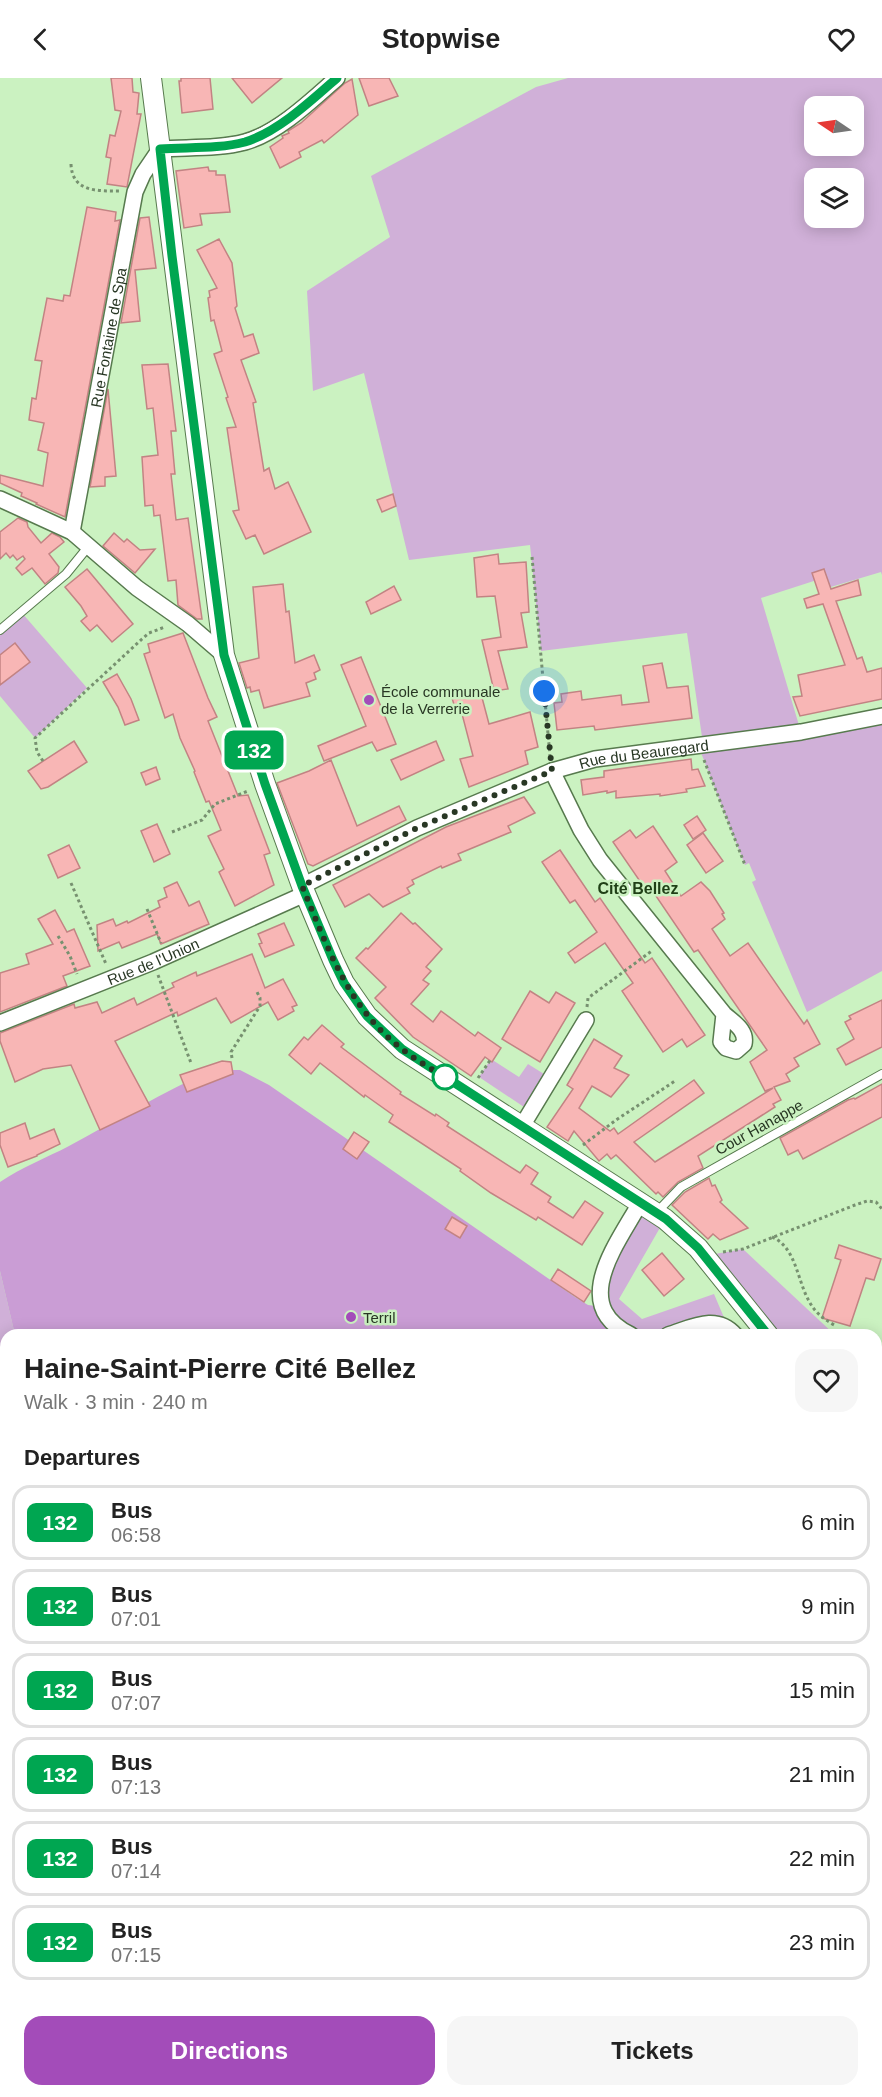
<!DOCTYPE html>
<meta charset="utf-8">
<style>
body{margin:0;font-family:Helvetica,sans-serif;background:#f6f6f6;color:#222;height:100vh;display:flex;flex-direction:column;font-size:22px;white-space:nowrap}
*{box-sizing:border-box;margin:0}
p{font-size:20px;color:#767676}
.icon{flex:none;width:33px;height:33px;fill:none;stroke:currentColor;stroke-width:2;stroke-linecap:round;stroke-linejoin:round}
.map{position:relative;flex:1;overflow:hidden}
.panel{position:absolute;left:0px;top:1251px;width:882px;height:768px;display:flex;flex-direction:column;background:#fff;border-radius:18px 18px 0 0;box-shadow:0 3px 15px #0003}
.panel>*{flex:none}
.badge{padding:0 12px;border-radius:9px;font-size:21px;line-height:39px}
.needle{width:39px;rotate:283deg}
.tools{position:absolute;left:804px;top:18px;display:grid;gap:12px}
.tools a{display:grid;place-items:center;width:60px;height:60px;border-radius:12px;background:#fff;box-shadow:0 3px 15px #0003;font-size:30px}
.you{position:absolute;width:30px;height:30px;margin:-15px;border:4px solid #fff;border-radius:50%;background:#1a73e8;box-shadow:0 0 0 9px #1a73e833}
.map>.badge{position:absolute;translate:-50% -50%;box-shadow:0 0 0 3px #fff}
h2{padding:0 24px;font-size:22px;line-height:54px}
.round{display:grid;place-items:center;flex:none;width:63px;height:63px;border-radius:18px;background:#f6f6f6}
.overview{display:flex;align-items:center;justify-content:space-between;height:102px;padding:0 24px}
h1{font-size:28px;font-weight:700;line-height:45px}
.cta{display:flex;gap:12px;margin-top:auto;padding:12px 24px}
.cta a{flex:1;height:69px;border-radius:18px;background:#a34cb9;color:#fff;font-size:24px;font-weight:700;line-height:69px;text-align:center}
.cta a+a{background:#f6f6f6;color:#222}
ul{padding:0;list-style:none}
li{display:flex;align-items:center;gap:18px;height:75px;margin:0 12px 9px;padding:0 12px;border:3px solid #e0e0e0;border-radius:18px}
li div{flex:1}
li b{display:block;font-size:22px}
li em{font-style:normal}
li .badge{min-width:66px;font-weight:700;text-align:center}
header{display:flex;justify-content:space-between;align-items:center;height:78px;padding:0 24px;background:#fff;font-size:27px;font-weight:700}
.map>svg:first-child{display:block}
.green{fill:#d0b0d8;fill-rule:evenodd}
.forest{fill:#ca9dd5}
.building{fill:#f8b6b5;stroke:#c28383;stroke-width:1.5}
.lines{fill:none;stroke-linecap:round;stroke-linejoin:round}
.service-casing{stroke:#577a4e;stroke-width:10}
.minor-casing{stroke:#577a4e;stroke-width:18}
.tertiary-casing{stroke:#577a4e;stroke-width:22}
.path{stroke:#779170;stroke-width:3;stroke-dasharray:3 3;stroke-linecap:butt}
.service{stroke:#fff;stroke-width:8}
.minor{stroke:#fff;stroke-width:15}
.tertiary{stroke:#fff;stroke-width:20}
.rail{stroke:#3f513a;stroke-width:4.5}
.line-casing{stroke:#fff;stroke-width:14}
.line{stroke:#00a651;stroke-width:9}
.walk{stroke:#283724;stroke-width:6;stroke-dasharray:0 10.8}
.poi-dot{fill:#a34cb9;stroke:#cbf2c1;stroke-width:2}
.stop-dot{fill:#fff;stroke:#00a651;stroke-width:3}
.labels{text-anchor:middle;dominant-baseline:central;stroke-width:5;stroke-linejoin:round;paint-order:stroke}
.street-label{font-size:15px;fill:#283724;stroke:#cbf2c1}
.poi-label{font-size:15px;fill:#283724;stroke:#cbf2c1;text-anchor:start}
.neighbourhood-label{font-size:16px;font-weight:bold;fill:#1f3f16;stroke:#cbf2c1}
</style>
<header><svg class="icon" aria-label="back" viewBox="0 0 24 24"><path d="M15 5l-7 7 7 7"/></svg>Stopwise<svg class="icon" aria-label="heart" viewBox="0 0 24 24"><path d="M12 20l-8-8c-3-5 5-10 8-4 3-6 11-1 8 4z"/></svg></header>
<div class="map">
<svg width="882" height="2019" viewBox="0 0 882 2019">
<rect width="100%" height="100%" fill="#cbf2c1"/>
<!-- green -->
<g class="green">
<path d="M568 0H882V497L881 494 824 511 820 501 761 520 801 654 882 638V893L807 934 752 804 756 802 749 785 745 787 698 667 703 666 687 555 541 573 530 467 409 482 364 295 313 313 307 213 390 159 371 98 536 9ZM814 28H854V68H814ZM814 100H854V140H814Z"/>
<path d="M22 535 87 610 35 660 0 618V552Z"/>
<path d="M491 981 519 999 528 986 544 996 524 1029 479 999Z"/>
<path d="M640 1125 665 1141 619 1221 642 1241 714 1216 728 1249 668 1257H631L600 1218Z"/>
<path d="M743 1171 835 1257H769L704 1178Z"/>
<path d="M0 1193 15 1257H6V1546L0 1549Z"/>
<path d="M882 1451V1796L876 1794V1462Z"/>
</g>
<!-- forest -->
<path class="forest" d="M212 992H240L269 1007 575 1219 588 1227 603 1229 623 1257H15L0 1193V1104C22 1089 46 1080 69 1068 117 1042 163 1014 212 992Z"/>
<!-- building -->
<g class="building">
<path d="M111 0H132L133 14 139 15 137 36H141L127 109 107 106 111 80 106 79 110 57 115 58 121 33 115 32Z"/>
<path d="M181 0H210L213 31 182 35 179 3H181Z"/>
<path d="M232 0H282L252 25Z"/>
<path d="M359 0H389L398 18 369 28Z"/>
<path d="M352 1 358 37 324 65 322 62 299 74 301 79 280 90 270 69 283 60 282 58 289 55 288 53 301 45 345 5Z"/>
<path d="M208 89 209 93H216V97H225L230 134 200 136 202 147 184 150 176 93Z"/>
<path d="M87 129 116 134 115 143 120 142 65 439 36 426 37 425 21 418 22 415 0 405V397L43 408 48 375 38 372 44 345 29 342 32 320 36 321 42 283 35 282 47 220 63 223 64 217 70 218Z"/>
<path d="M149 139 156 190 135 192 140 243 121 245 140 140Z"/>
<path d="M219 161 232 185 237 228 235 230 244 259 253 256 259 275 241 282 256 324 253 325 264 393 269 390 275 411 288 404 311 454 264 476 255 457 246 461 233 433 239 432 227 350 236 349 226 320 228 319 214 276 222 273 214 242 211 243 208 220 210 219 209 213 217 210 197 172Z"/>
<path d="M168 286 176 353H171L175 396H171L176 442 188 440 202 541H197L178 527 176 502 168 503 160 437 154 438 153 427 145 428 142 379 158 377 153 330 147 331 142 287Z"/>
<path d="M108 311 116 398 105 399V408L90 409Z"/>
<path d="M393 416 396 428 382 434 377 422Z"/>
<path d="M18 440 27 444 28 449 41 465 52 455 60 459 64 464 49 476 59 489 58 495 45 506 32 490 22 497 16 490 25 481 23 478 17 482 13 477 10 480 6 475 0 481V454Z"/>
<path d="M114 455 124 464 127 461 140 472 155 471 135 495 103 468Z"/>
<path d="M498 476 499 486 526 484 529 534 521 535 527 569 498 573 508 611 494 613 482 562 501 559 495 518 477 519 474 480Z"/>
<path d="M87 491 133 546 112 564 97 547 90 553 81 543 87 538 81 528 65 509Z"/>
<path d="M824 491 831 511 858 502 861 517 836 523 857 581 862 579 867 594 882 590V621L800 638 793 619 802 618 798 597 845 587 823 526 807 530 804 521 819 516 812 495Z"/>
<path d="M283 506 286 534 289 533 295 585 314 577 320 592 314 595 316 601 306 605 310 618 264 630 259 612 251 614 250 609 247 610 239 585 259 580 253 509Z"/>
<path d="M394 508 401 522 371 536 366 524Z"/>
<path d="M183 555 208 620 217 639 208 643 238 718 248 717 270 775 264 777 274 807 235 828 219 794 224 791 208 758 221 752 209 723 206 724 194 694 195 693 180 660 173 636 165 640 144 576 150 574 148 566Z"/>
<path d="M15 565 30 584 0 607V577Z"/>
<path d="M361 579 396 666 377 673 372 664 324 683 318 668 366 648 341 587Z"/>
<path d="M662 585 667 610 688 608 692 640 595 652 594 648 557 652 554 625 562 624 561 616 581 613 582 622 621 617 622 627 649 624 643 588Z"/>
<path d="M117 596 131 621 139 642 125 647 118 629 103 604Z"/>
<path d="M480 612 489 646 530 634 538 669 525 673 528 686 469 709 460 681 473 678 461 632 456 633 452 620Z"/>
<path d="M74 663 87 684 48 709 41 711 28 693Z"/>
<path d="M436 663 444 682 401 702 391 682Z"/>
<path d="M691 681 692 692 698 691 705 708 686 711 687 714 660 718V716L616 720V713L607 715V713L583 717 581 702 604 699V693Z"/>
<path d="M331 682 357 748 399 728 406 742 313 788 308 786 277 705 309 693Z"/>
<path d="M156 689 160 701 146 707 141 695Z"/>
<path d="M524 719 535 735 508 748 511 754 458 776 461 782 442 790 441 788 412 802 414 806 407 810 410 815 383 829 369 816 345 829 333 807 446 749Z"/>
<path d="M697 738 706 752 693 761 684 747Z"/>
<path d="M157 746 170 776 154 784 141 753Z"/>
<path d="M653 748 677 784 665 793 681 818 701 804 710 813 724 835 722 836 725 841 712 851 730 878 748 865 804 946 807 942 820 966 794 980 799 988 786 996 790 1003 774 1009 781 1022 773 1026 775 1029 698 1078 703 1090 678 1104 663 1119 658 1114 656 1116 616 1077 611 1081 607 1076 599 1083 574 1053 568 1063 547 1049 573 1011 567 1007 594 961 622 978 614 990 629 997 611 1019 592 1008 579 1030 610 1053 614 1050 618 1056 694 1002 704 1015 634 1064 655 1084 773 1010 765 1013 750 984 767 972 698 872 694 874 652 812 648 815 613 764 630 752 636 760Z"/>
<path d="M703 755 723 783 706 795 687 767Z"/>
<path d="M69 767 80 790 58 800 48 777Z"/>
<path d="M560 772 595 824 600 820 645 885 652 880 705 957 687 969 682 961 663 974 622 913 633 905 605 865 575 885 568 875 597 854 575 822 570 825 542 784Z"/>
<path d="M177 804 189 828 199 823 209 846 161 866 157 856 122 870 119 864 98 873 97 847 113 841 116 848 127 843 128 845 160 829 158 823 167 819 164 810Z"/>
<path d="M55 832 67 854 74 851 90 888 63 898 67 908 0 934V895L29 886 26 876 53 866 38 841Z"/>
<path d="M401 835 413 846 415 845 442 871 426 889 431 893 423 902 429 906 411 926 433 944 441 933 475 958 478 954 501 970 492 984 485 979 471 998 413 959 375 920 386 909 356 880 366 870 368 871Z"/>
<path d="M284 845 294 867 265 879 259 866 262 865 258 856Z"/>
<path d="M252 876 265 910 283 901 297 927 292 929 294 933 278 942 268 924 231 945 216 920 178 938 177 934 115 963 150 1028 100 1052 71 987 43 991 15 1004 0 963V955L74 926 75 930 97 924 102 935 134 920 137 927 174 909 172 905 196 894 197 898Z"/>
<path d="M530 913 549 925 556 914 575 925 540 984 502 961Z"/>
<path d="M882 922V969L846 987 837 971 854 961 845 944 851 941 849 938Z"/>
<path d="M322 947 344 966 341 969 401 1014 400 1016 435 1038 436 1036 449 1045 447 1048 520 1095 526 1087 538 1095 531 1106 551 1119 548 1124 573 1140 585 1123 603 1135 582 1167 538 1139 536 1142 491 1115 460 1093 461 1091 389 1044 393 1037 365 1017 364 1019 320 985 311 996 289 977 304 959 308 962Z"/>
<path d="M222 983 231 984 233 996 187 1014 180 997Z"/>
<path d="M882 1006V1039L803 1081 798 1072 788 1077 780 1060 848 1022 854 1020 855 1021Z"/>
<path d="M25 1045 30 1061 54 1051 60 1066 37 1077V1078L8 1089 0 1067V1055Z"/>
<path d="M354 1054 369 1064 357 1081 343 1071Z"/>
<path d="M709 1100 712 1108 715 1107 722 1122 720 1124 748 1150 720 1162 713 1156 708 1161 672 1127 685 1114Z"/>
<path d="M452 1139 467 1148 460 1160 445 1151Z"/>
<path d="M839 1167 881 1181 874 1202 866 1200 850 1248 822 1240 841 1182 835 1180Z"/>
<path d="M662 1175 684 1201 664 1218 642 1192Z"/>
<path d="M558 1191 591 1213 584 1224 551 1202Z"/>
</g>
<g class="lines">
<!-- service casing -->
<g class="service-casing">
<g id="service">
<path d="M0 552 66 496 88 469"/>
<path d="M657 1134 681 1109 882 996"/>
</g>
</g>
<!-- minor casing -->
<g class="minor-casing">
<g id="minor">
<path d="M0 421 72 454 137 510 188 546 224 577"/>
<path id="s1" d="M72 454 135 114 143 96 160 71C188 69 219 71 245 64 278 55 312 22 337 0"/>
<path d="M552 693 581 752 600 782 724 936C734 945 747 952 744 966L736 973 726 970 721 964 724 936"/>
<path id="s2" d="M302 808 417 750 552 693 595 681 801 654 882 638"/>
<path id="s3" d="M0 945 153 884 305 816"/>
<path d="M522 1048 586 942"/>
<path d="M631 1257C568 1227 618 1165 640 1125"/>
<path d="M668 1257C691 1250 716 1235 735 1257"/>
<path d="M0 1797 6 1796"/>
<path d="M375 2013 378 2019"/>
<path d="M787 2019 791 2013"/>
</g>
</g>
<!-- tertiary casing -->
<g class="tertiary-casing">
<g id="tertiary">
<path d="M151 0 224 577 265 706 302 808 333 882 344 905 367 938 402 971 665 1141 698 1170 768 1257"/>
<path d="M876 1407 882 1415"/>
<path d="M876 1827 882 1824"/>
<path d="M881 1860 882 1903"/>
</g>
</g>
<!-- path -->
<g class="path">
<path d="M71 86C72 114 97 113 119 113"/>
<path d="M532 479 550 678"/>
<path d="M704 682 745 787"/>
<path d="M43 683 37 674 35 660 142 561 149 555 165 549"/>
<path d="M172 754 202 742 215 726 248 713"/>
<path d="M71 805 106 886"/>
<path d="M147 831 161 865"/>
<path d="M58 858 70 878 77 896"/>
<path d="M158 897 191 985"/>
<path d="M587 929 588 920 653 872"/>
<path d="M232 980 231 974 260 928V920L256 912"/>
<path d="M478 1000 491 981"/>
<path d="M583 1067 616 1042 675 1003"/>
<path d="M772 1159C796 1169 797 1202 809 1223 815 1235 825 1242 836 1248"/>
<path d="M723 1174 743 1171 855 1127 867 1123 876 1124 882 1131"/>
<path d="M0 1342 5 1380 0 1420"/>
<path d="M0 1607 6 1609"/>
</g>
<!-- service -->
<use href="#service" class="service"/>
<!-- minor -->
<use href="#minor" class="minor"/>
<!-- tertiary -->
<use href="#tertiary" class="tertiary"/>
<!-- rail -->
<g class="rail">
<path d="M876 1321 882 1305"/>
<path d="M876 1349 882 1333"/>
<path d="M876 1406 882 1394"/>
<path d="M876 1427 882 1415"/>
<path d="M522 2019 526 2013"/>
<path d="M539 2019 542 2013"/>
</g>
</g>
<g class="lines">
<!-- line casing -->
<g class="line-casing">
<path id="line" d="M337 0C312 22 278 54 245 64 219 71 188 69 160 71L172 178 224 577 265 706 302 808 333 882 344 905 367 938 402 971 666 1141 698 1170 768 1257"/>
</g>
<!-- line -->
<use href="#line" class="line"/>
<!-- walk -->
<path class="walk" d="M445 999 452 1004C435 993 417 983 402 971 348 930 327 868 302 808L417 750 552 693 544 613"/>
</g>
<!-- markers -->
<g class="poi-dot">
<circle cx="369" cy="622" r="6"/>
<circle cx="351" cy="1239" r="6"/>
</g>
<circle class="stop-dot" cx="445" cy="999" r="12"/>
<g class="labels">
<!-- street labels -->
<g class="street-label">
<text stroke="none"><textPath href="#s1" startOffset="198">Rue Fontaine de Spa</textPath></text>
<text stroke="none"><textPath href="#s2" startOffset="369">Rue du Beauregard</textPath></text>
<text stroke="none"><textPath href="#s3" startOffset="165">Rue de l'Union</textPath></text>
<text transform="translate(759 1049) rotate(-29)">Cour Hanappe</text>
</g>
<!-- poi labels -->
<g class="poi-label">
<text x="381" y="613">École communale<tspan x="381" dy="17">de la Verrerie</tspan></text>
<text x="363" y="1239">Terril</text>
</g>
<!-- neighbourhood labels -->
<g class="neighbourhood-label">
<text x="638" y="810">Cité Bellez</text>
</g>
</g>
</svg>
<div class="tools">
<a><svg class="needle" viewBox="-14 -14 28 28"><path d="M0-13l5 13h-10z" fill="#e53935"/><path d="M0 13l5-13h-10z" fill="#767676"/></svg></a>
<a><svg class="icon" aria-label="layers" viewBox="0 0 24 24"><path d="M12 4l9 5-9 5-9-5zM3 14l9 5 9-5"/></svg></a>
</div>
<div class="you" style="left:544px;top:613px"></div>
<b class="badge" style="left:254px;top:672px;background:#00a651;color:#fff">132</b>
<section class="panel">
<div class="overview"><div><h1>Haine-Saint-Pierre Cité Bellez</h1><p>Walk · 3 min · 240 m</p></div><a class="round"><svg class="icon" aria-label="heart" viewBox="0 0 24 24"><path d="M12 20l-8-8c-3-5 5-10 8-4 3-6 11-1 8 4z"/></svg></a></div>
<h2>Departures</h2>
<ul>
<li><span class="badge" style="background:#00a651;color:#fff">132</span><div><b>Bus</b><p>06:58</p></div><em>6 min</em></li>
<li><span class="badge" style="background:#00a651;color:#fff">132</span><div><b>Bus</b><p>07:01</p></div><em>9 min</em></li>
<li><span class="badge" style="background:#00a651;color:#fff">132</span><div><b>Bus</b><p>07:07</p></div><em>15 min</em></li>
<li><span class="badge" style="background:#00a651;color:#fff">132</span><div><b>Bus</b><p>07:13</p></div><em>21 min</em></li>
<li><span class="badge" style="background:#00a651;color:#fff">132</span><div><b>Bus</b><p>07:14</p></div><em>22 min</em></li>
<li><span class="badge" style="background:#00a651;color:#fff">132</span><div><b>Bus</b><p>07:15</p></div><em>23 min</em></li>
</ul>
<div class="cta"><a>Directions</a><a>Tickets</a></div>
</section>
</div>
